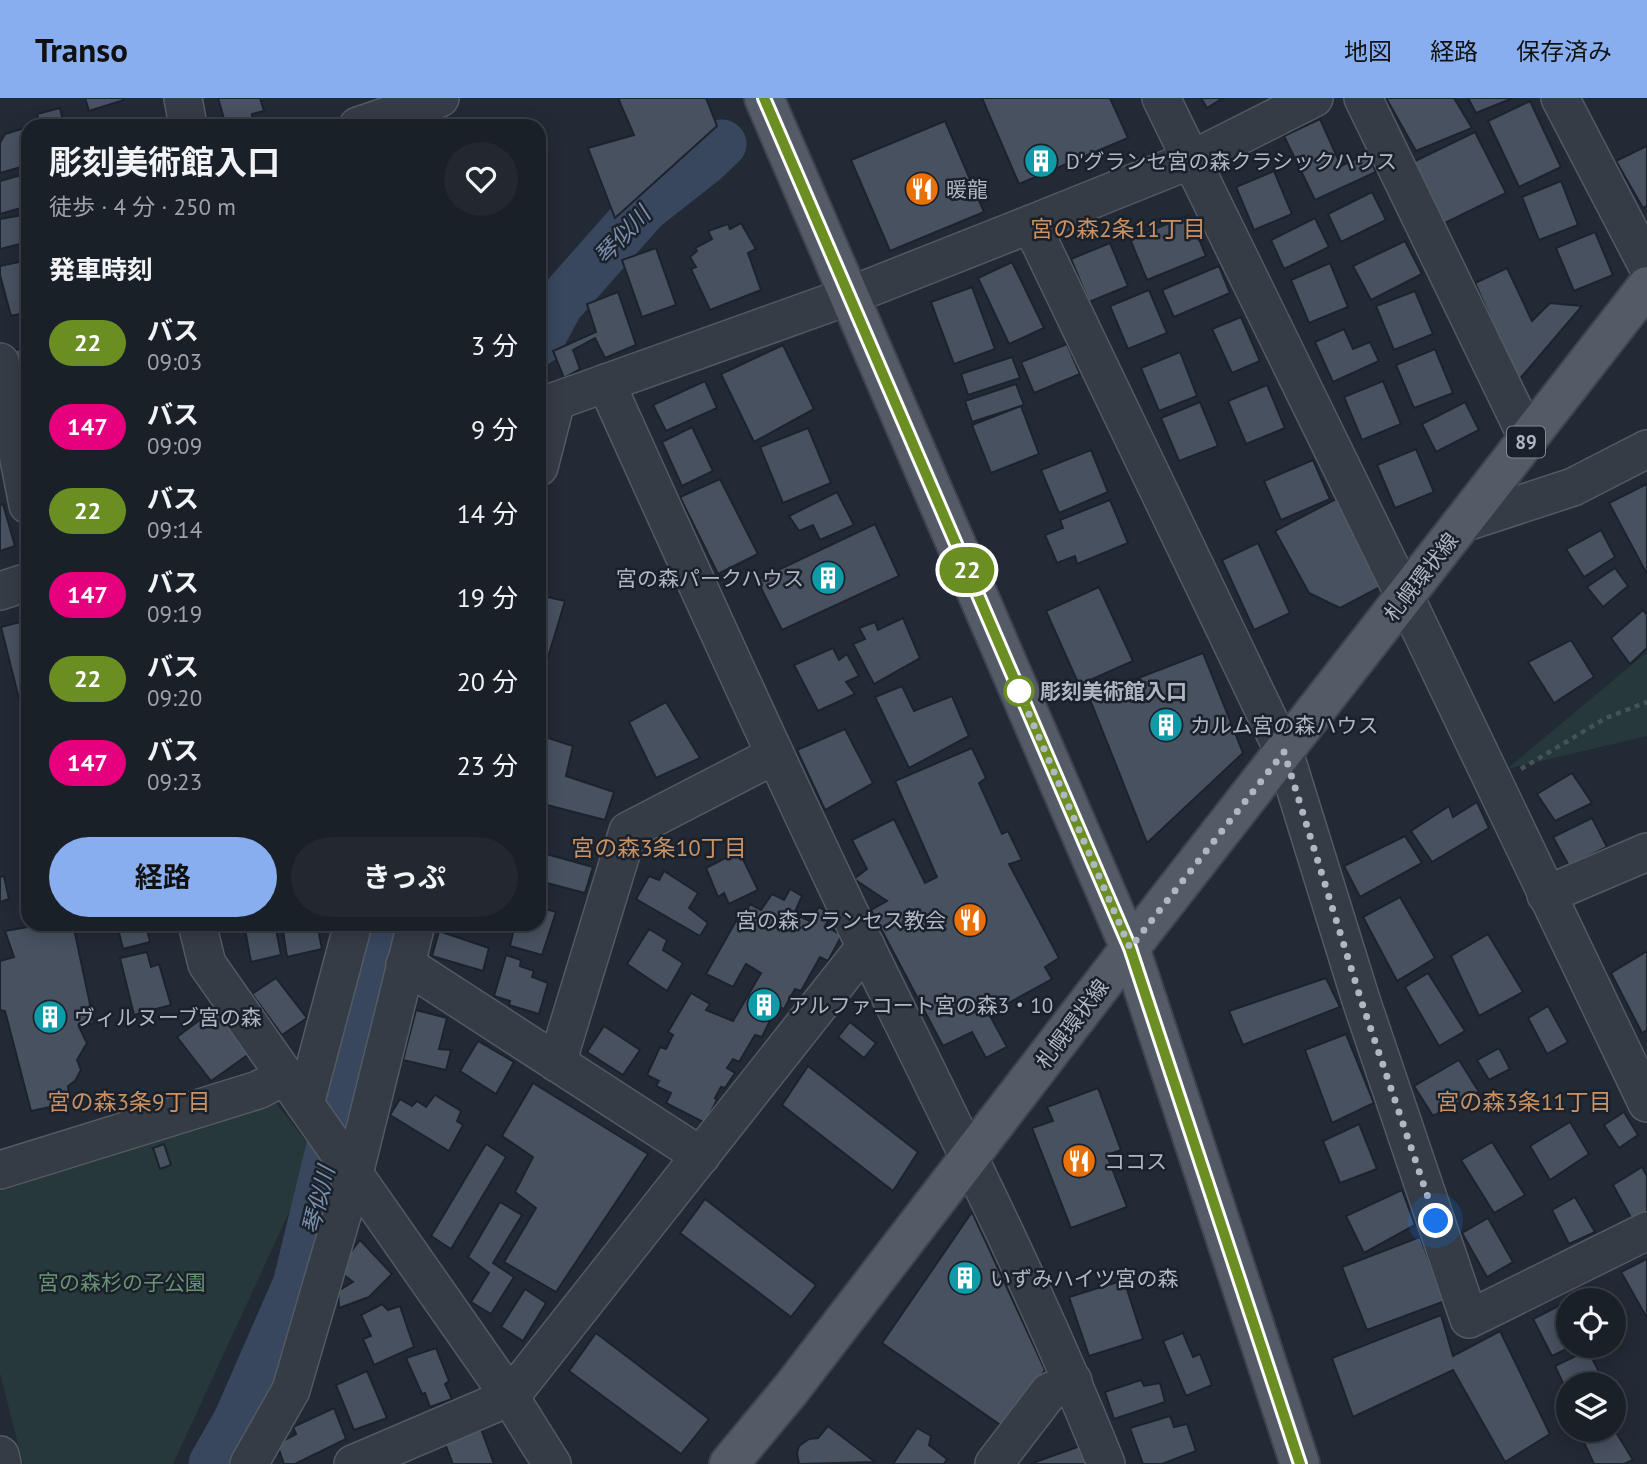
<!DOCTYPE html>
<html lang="ja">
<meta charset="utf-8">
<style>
body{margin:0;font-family:"PT Sans","Noto Sans JP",sans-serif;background:#232830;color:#f1f3f6;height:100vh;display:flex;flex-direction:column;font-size:26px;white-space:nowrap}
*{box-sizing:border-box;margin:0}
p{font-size:23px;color:#9fa3a8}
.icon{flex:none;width:38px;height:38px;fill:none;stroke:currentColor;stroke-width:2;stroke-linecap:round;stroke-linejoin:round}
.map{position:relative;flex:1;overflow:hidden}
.details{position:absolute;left:21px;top:21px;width:525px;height:812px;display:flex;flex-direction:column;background:#1a2028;border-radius:21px;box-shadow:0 4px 18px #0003,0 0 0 2px #383e45}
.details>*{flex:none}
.badge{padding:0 14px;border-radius:23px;font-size:24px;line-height:46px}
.fabs{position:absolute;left:1556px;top:1190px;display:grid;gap:14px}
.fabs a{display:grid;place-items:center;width:70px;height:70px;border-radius:50%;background:#1a2028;box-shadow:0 4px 18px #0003,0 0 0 2px #383e45;font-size:35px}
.you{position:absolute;width:35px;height:35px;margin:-18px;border:5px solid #fff;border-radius:50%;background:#1a73e8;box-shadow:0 0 0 10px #1a73e833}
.map>.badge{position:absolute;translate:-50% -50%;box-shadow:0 0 0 4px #fff}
h2{padding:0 28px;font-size:26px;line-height:63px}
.round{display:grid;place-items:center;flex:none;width:74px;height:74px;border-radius:37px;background:#232830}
.summary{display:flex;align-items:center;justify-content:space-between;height:119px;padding:0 28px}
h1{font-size:33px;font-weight:700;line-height:52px}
.button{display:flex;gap:14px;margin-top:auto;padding:14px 28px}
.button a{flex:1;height:80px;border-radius:42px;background:#88aef0;color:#111;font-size:28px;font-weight:700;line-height:80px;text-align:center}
.button a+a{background:#232830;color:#f1f3f6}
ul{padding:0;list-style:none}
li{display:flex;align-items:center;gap:21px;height:84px;padding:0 28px}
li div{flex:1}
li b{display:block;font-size:26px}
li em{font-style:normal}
li .badge{min-width:77px;font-weight:700;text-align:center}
header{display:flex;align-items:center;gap:42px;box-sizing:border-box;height:98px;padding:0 35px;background:#88aef0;color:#111}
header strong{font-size:33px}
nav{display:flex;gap:38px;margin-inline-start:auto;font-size:24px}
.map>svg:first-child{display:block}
.green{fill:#263839}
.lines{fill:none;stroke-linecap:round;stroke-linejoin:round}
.river{stroke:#38475e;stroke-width:49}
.building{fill:#485160;stroke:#1c232d;stroke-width:2}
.minor-casing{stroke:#525a64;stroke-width:40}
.major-casing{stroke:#3e4550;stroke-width:42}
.path{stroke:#435456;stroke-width:4.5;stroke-dasharray:5 5;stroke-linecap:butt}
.minor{stroke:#353c46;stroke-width:37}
.major{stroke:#535b67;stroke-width:38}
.line-casing{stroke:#fff;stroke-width:16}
.line{stroke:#6b8e23;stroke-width:10}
.walk{stroke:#afb7c3;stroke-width:7;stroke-dasharray:0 12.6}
.stop-dot{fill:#fff;stroke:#6b8e23;stroke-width:3.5}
.labels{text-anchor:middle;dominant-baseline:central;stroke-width:5;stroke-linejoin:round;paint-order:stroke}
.shield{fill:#1a212b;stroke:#828a95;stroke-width:2}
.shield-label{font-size:19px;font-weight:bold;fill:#afb7c3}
.poi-label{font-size:21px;fill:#afb7c3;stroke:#1a212b;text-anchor:start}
.street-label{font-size:21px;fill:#afb7c3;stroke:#1a212b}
.stop-label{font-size:21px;font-weight:bold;fill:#afb7c3;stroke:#1a212b;text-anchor:start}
.park-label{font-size:21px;fill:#699273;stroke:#1a212b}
.neighbourhood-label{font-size:23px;fill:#cb9162;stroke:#1a212b}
.water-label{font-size:23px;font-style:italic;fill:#798eaa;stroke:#1a212b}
</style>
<header>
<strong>Transo</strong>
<nav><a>地図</a><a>経路</a><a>保存済み</a></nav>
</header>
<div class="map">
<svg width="1647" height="1366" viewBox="0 0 1647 1366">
<rect width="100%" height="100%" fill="#222a36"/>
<!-- green -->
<g class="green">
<path d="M1647 554V638L1507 671Z"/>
<path d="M275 1004 316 1056 173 1366H23L0 1275V1093Z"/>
</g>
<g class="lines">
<!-- river -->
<g class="river">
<path d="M539 243 559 206 644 110 705 62 722 46"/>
<path d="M213 1366 237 1324 297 1187 341 1007 353 975 389 826"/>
</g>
</g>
<!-- building -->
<g class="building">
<path d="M85 0H123L124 2 89 13Z"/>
<path d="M218 0H260L264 13 252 16V23L239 28H226Z"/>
<path d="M618 0H706L717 28 615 120 588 50 634 37Z"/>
<path d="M982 0H1110L1128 40 1019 86Z"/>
<path d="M1201 0H1223L1207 10Z"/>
<path d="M1386 0H1454L1472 30 1416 53Z"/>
<path d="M1468 0H1513L1476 15Z"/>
<path d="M1530 3 1561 69 1519 89 1488 23Z"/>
<path d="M60 10 64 28H31L40 25 37 16Z"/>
<path d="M1320 21 1341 68 1367 56 1376 74 1315 102 1284 38Z"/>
<path d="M945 23 984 114 890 153 851 62Z"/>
<path d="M28 29V67L0 75V45L5 36Z"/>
<path d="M1475 34 1506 95 1443 126 1413 64Z"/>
<path d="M1647 48V108L1643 110 1616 63Z"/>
<path d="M1274 73 1292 116 1254 132 1236 89Z"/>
<path d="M28 75V108L0 116V83Z"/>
<path d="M1561 83 1578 127 1539 142 1522 99Z"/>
<path d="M1372 94 1386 122 1341 144 1328 116Z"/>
<path d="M28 116V144L0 151V121Z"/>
<path d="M1189 117 1206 158 1147 182 1130 141Z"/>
<path d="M1315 120 1329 149 1284 171 1271 142Z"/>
<path d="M741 125 756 151 748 155 761 192 710 212 691 171 696 169 690 159 697 153 695 150 712 141 708 133 728 126 730 131Z"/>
<path d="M1595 134 1613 177 1574 193 1556 150Z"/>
<path d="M1405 143 1422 176 1371 202 1353 168Z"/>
<path d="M1110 145 1128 188 1089 204 1071 161Z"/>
<path d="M656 150 676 207 642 219 622 162Z"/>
<path d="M28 162V214L11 218 0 177V168Z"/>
<path d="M1012 164 1044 230 1009 246 978 180Z"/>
<path d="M1330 165 1348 209 1309 225 1291 182Z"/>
<path d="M1219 168 1230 195 1174 219 1162 192Z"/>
<path d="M1507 170 1532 223 1550 205 1582 208 1518 283 1475 185Z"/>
<path d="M972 189 995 251 954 266 931 204Z"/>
<path d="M1149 192 1167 235 1128 251 1110 208Z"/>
<path d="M1415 193 1433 236 1394 252 1376 208Z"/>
<path d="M618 194 636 247 605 260 595 240 573 252 580 271 564 280 553 253 596 234 587 206Z"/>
<path d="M1241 219 1260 263 1232 275 1212 231Z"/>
<path d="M1344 231 1353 251 1370 244 1379 263 1333 284 1315 244Z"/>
<path d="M1067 246 1080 276 1034 295 1021 264Z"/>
<path d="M783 247 814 311 754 344 721 276Z"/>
<path d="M28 249V300L25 301 12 253Z"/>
<path d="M1435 251 1453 295 1414 310 1396 267Z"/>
<path d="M1180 254 1197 298 1159 313 1141 270Z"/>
<path d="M1012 259 1020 280 968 297 961 276Z"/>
<path d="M705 283 717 310 666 333 653 307Z"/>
<path d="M1383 283 1401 326 1362 342 1344 299Z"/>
<path d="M1016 286 1024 307 972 324 965 303Z"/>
<path d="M1267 287 1285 330 1246 346 1228 303Z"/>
<path d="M1200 304 1218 348 1179 363 1161 320Z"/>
<path d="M1465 304 1479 332 1436 354 1422 326Z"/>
<path d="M1021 308 1039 356 991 375 972 327Z"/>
<path d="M692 329 713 373 682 388 662 344Z"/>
<path d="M808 330 831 385 783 405 760 349Z"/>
<path d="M1416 351 1434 394 1395 410 1377 367Z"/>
<path d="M1091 352 1108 394 1059 415 1041 372Z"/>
<path d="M1313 362 1330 401 1281 422 1264 383Z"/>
<path d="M720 381 758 456 718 476 680 399Z"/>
<path d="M1647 386V476L1609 405Z"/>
<path d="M837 394 854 427 820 442 813 427 799 433 789 418Z"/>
<path d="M1336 401 1382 488 1340 510 1309 495 1275 433Z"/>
<path d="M1110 402 1128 445 1077 466 1075 458 1057 465 1045 437 1063 430 1060 422Z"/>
<path d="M3 406 15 448 0 453V407Z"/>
<path d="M875 426 899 478 782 532 757 482Z"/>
<path d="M1601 432 1615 459 1584 479 1566 451Z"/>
<path d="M1258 445 1290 515 1254 532 1222 462Z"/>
<path d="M1615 470 1628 488 1603 509 1587 489Z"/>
<path d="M1099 489 1133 563 1079 587 1046 513Z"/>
<path d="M539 497 565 503 546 566 539 565Z"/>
<path d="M1643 512 1647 517V550L1630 566 1611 540Z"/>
<path d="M903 520 920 560 874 586 853 546 865 541 859 530 875 524 878 532Z"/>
<path d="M28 522V637L1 529Z"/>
<path d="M1571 542 1594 579 1554 605 1528 564Z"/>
<path d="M833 550 839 562 847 556 859 578 846 584 855 596 818 613 794 567Z"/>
<path d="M1203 555 1243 655 1147 745 1089 599Z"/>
<path d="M902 588 914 613 952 598 969 638 909 670 875 599Z"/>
<path d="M666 604 700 660 656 680 629 624Z"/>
<path d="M845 631 873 685 825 712 797 652Z"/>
<path d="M539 637 573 648 566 678 614 694 605 722 539 705Z"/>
<path d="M972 650 986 680 979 685 1002 736 1008 733 1022 762 1009 766 1059 860 1045 869 1052 881 989 916 1007 949 986 960 972 934 943 948 871 812 887 803 854 781 867 771 852 742 894 721 925 785 937 779 895 683Z"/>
<path d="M1572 675 1592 705 1555 723 1537 696Z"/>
<path d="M1477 704 1489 730 1432 764 1411 733 1449 708 1453 719Z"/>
<path d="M1592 720 1607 749 1569 768 1553 739Z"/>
<path d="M1405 738 1422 765 1360 799 1344 768Z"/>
<path d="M739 753 758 792 729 806 724 795 718 799 706 770Z"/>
<path d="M539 754 593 769 585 795 539 783Z"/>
<path d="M664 773 698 795 689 810 708 825 700 838 636 801 649 778 659 782Z"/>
<path d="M4 778 9 801 0 804V779Z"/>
<path d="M790 791 802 798 794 816 810 823 819 809 832 816 825 828 842 837 828 863 820 859 801 893 795 891 784 911 777 908 762 939 755 937 739 964 733 961 727 970 735 975 725 990 721 989 715 1000 717 1002 705 1025 666 1005 671 995 656 988 659 983 647 977 660 949 666 951 673 937 668 934 691 895 710 906 706 912 733 923 761 875 746 866 733 889 706 876 736 823 741 824 750 806 761 812 772 796 784 802Z"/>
<path d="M1400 799 1435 860 1397 883 1363 819Z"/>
<path d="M539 809 556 814 542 857 510 848 515 826H539Z"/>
<path d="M45 826H73L94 925 79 929 87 945 77 962 81 972 75 983 68 988 70 1005 31 1013 5 913 0 912V863L14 859 5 833Z"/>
<path d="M117 826H146L150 844 123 851Z"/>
<path d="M244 826H275L281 857 251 864Z"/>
<path d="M282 826H317L322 851 287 859Z"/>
<path d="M649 831 667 842 663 852 683 865 667 893 627 866Z"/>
<path d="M439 833 489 850 483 873 432 858Z"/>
<path d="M1488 836 1523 894 1479 918 1451 858Z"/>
<path d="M1647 853V932L1642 935 1611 875Z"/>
<path d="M147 854 151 869 159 866 171 907 134 917 120 860Z"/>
<path d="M506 857 521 862 520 868 534 873 532 879 548 885 539 916 509 907 510 903 494 898Z"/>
<path d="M1428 875 1465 933 1439 948 1405 889Z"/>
<path d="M276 880 307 920 282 937 252 896Z"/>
<path d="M1326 880 1340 909 1243 947 1229 913Z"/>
<path d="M1548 908 1568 944 1547 956 1528 920Z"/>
<path d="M217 909 249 956 211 983 177 939Z"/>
<path d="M416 912 447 920 439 951 451 952 446 972 403 962Z"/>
<path d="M850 924 876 945 864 960 838 939Z"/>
<path d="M604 928 640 952 623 977 587 954Z"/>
<path d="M1346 936 1374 1005 1332 1025 1305 952Z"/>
<path d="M478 943 514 964 496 996 460 973Z"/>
<path d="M1499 950 1510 971 1489 982 1477 962Z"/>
<path d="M1459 962 1479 994 1433 1018 1414 988Z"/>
<path d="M808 968 918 1054 893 1093 782 1007Z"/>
<path d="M533 985 648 1056 556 1194 504 1164 536 1110 515 1094 533 1059 502 1038Z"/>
<path d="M1098 990 1121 1052 1107 1057 1127 1109 1071 1130 1032 1030 1053 1023 1047 1009Z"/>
<path d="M435 997 461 1013 457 1023 463 1027 449 1053 390 1017 400 1001 412 1008 417 1003 426 1009Z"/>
<path d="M1624 1014 1638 1037 1619 1050 1604 1027Z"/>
<path d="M1570 1024 1589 1056 1550 1082 1530 1048Z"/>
<path d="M1359 1026 1377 1071 1340 1085 1323 1043Z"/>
<path d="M1492 1044 1525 1097 1494 1115 1461 1062Z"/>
<path d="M164 1046 171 1067 160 1071 153 1050Z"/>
<path d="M486 1046 506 1059 451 1151 431 1138Z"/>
<path d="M1642 1069 1647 1078V1121L1635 1127 1613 1087Z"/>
<path d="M1402 1092 1415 1127 1364 1155 1346 1118Z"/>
<path d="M1575 1099 1595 1134 1569 1146 1552 1112Z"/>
<path d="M705 1101 816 1187 791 1219 680 1135Z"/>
<path d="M500 1104 522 1117 493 1165 514 1179 491 1216 471 1204 489 1175 468 1159Z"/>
<path d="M972 1114 1045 1272 1005 1330 882 1245Z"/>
<path d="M1488 1120 1513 1164 1487 1179 1462 1135Z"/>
<path d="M1420 1139 1445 1203 1367 1232 1342 1169Z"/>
<path d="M360 1142 392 1176 369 1199 339 1210 338 1193 353 1184 344 1177 350 1155Z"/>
<path d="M1647 1161V1220L1621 1174Z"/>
<path d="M1124 1182 1143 1241 1089 1258 1069 1199Z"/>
<path d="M525 1191 546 1205 523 1243 501 1229Z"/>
<path d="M1568 1203V1248H1573L1552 1258 1533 1221Z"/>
<path d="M382 1206 388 1212 400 1208 414 1249 374 1267 363 1241 371 1238 361 1217Z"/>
<path d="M1441 1217 1453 1258 1500 1233 1550 1336 1505 1364 1453 1272 1353 1319 1332 1260Z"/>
<path d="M596 1235 709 1321 681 1356 569 1273Z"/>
<path d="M1183 1235 1193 1259 1200 1256 1212 1287 1186 1298 1163 1243Z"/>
<path d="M436 1250 449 1283 445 1286 452 1301 430 1309 425 1295 422 1296 406 1260Z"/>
<path d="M1588 1252 1605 1286H1568V1296L1555 1268Z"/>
<path d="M367 1273 387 1320 354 1332 336 1287Z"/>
<path d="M1141 1282 1144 1288 1160 1285 1165 1304 1114 1321 1105 1294Z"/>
<path d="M334 1310 346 1341 295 1366H284L277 1346 296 1336 293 1329Z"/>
<path d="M1170 1318 1174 1329 1187 1326 1196 1353 1162 1366H1143L1130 1330Z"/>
<path d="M828 1328 875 1364 799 1366 797 1355 799 1348 809 1341 818 1340Z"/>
<path d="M917 1330 931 1338 929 1347 947 1361 944 1366H893Z"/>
<path d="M481 1331 494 1366H453L444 1343Z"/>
<path d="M1614 1331 1633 1362 1624 1366H1594L1580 1336 1590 1332Z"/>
<path d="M1083 1347 1089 1365 1086 1366H1030Z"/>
</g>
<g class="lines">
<!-- minor casing -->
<g class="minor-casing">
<g id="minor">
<path d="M183 0 188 28"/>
<path d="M1161 0 1405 499 1647 1005"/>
<path d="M1363 0 1528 341"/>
<path d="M1560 0 1647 167"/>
<path d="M358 28 440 0"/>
<path d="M1031 126 1284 654 1361 902 1469 1221 1647 1133"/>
<path d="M0 264 28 407"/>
<path d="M606 285C691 473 775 660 864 845 948 1017 1035 1188 1106 1366"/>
<path d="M539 309 849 198 1031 126 1193 61 1314 0"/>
<path d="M539 369 556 303"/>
<path d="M1463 425 1573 389 1647 351"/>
<path d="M0 493 28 484"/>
<path d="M1546 797 1647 754"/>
<path d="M197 826 207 866 510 1299 552 1366"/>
<path d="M405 866 701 1058"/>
<path d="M557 965 628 733 775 657"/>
<path d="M305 1006 353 826"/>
<path d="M0 1072 258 992 285 978"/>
<path d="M0 1357 2 1366"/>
<path d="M249 1366 291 1292 354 1076 416 826"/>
<path d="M353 1366 510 1299 866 848"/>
<path d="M994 1366 1049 1294 1073 1283"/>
</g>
</g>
<!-- major casing -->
<g class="major-casing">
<g id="major">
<path d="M764 0 1130 850 1300 1366"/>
<path d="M729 1366 792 1290 1130 850 1647 188"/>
</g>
</g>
<!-- path -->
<path class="path" d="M1521 671 1606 620 1647 604"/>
<!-- minor -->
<use href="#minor" class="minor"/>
<!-- major -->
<use href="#major" class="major"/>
</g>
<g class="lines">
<!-- line casing -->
<g class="line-casing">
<path id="line" d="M764 0 1130 850 1300 1366"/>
</g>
<!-- line -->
<use href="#line" class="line"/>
<!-- walk -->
<path class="walk" d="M1019 593 1130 850 1284 654 1361 902 1436 1123"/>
</g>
<!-- icons -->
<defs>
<g id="building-disc" transform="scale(1.75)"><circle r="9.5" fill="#0f9aa8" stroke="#1a212b"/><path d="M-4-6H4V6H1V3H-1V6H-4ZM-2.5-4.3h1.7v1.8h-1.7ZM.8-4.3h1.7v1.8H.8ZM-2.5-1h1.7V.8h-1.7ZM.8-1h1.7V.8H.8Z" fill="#fff"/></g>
<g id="restaurant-disc" transform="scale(1.75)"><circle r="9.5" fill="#e8710a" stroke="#1a212b"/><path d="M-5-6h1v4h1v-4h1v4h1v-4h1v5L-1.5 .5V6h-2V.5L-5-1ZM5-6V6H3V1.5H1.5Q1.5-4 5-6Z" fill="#fff"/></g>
</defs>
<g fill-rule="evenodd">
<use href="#building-disc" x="1041" y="63"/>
<use href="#restaurant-disc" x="922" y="91"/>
<use href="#building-disc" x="828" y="480"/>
<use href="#building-disc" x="1166" y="627"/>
<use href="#restaurant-disc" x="970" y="822"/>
<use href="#building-disc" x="764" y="907"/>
<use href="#building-disc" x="50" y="919"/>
<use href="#restaurant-disc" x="1079" y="1063"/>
<use href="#building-disc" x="965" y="1180"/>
</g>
<!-- markers -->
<circle class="stop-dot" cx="1019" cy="593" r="14"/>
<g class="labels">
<!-- shield labels -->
<rect class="shield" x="1507" y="328.5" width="38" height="31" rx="5"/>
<g class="shield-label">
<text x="1526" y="344">89</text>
</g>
<!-- poi labels -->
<g class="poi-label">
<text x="1066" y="63">D'グランセ宮の森クラシックハウス</text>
<text x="946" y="91">暖龍</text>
<text x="804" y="480" text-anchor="end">宮の森パークハウス</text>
<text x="1190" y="627">カルム宮の森ハウス</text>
<text x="946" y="822" text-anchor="end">宮の森フランセス教会</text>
<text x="788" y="907">アルファコート宮の森3・10</text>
<text x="74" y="919">ヴィルヌーブ宮の森</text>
<text x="1104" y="1063">ココス</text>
<text x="990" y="1180">いずみハイツ宮の森</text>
</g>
<!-- street labels -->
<g class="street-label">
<text transform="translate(1421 479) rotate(-52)">札幌環状線</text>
<text transform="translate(1072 926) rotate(-53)">札幌環状線</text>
</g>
<!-- stop labels -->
<g class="stop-label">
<text x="1040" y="593">彫刻美術館入口</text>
</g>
<!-- park labels -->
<g class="park-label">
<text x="122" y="1184">宮の森杉の子公園</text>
</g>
<!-- neighbourhood labels -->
<g class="neighbourhood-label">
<text x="1118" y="130">宮の森2条11丁目</text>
<text x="659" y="749">宮の森3条10丁目</text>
<text x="129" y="1003">宮の森3条9丁目</text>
<text x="1524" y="1003">宮の森3条11丁目</text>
</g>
<!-- water labels -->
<g class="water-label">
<text transform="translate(622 137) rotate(-47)">琴似川</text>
<text transform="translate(318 1102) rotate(-76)">琴似川</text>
</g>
</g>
</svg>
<div class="fabs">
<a><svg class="icon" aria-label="locate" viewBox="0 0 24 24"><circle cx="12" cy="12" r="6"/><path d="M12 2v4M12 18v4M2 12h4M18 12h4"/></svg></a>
<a><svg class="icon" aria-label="layers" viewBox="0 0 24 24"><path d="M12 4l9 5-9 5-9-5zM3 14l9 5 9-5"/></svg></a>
</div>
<div class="you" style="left:1436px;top:1123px"></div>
<b class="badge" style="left:967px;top:472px;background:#6b8e23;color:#fff">22</b>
<section class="details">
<div class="summary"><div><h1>彫刻美術館入口</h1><p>徒歩 · 4 分 · 250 m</p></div><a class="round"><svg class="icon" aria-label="heart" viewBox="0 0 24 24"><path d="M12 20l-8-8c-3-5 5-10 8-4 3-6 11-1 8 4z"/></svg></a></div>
<h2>発車時刻</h2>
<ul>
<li><span class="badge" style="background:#6b8e23;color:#fff">22</span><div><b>バス</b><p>09:03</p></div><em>3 分</em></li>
<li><span class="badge" style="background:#e6007e;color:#fff">147</span><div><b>バス</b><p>09:09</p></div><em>9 分</em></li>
<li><span class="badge" style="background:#6b8e23;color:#fff">22</span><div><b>バス</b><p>09:14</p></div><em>14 分</em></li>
<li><span class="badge" style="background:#e6007e;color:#fff">147</span><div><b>バス</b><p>09:19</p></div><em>19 分</em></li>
<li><span class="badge" style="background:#6b8e23;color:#fff">22</span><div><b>バス</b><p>09:20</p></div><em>20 分</em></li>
<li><span class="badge" style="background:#e6007e;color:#fff">147</span><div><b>バス</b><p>09:23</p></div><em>23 分</em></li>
</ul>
<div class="button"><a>経路</a><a>きっぷ</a></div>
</section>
</div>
